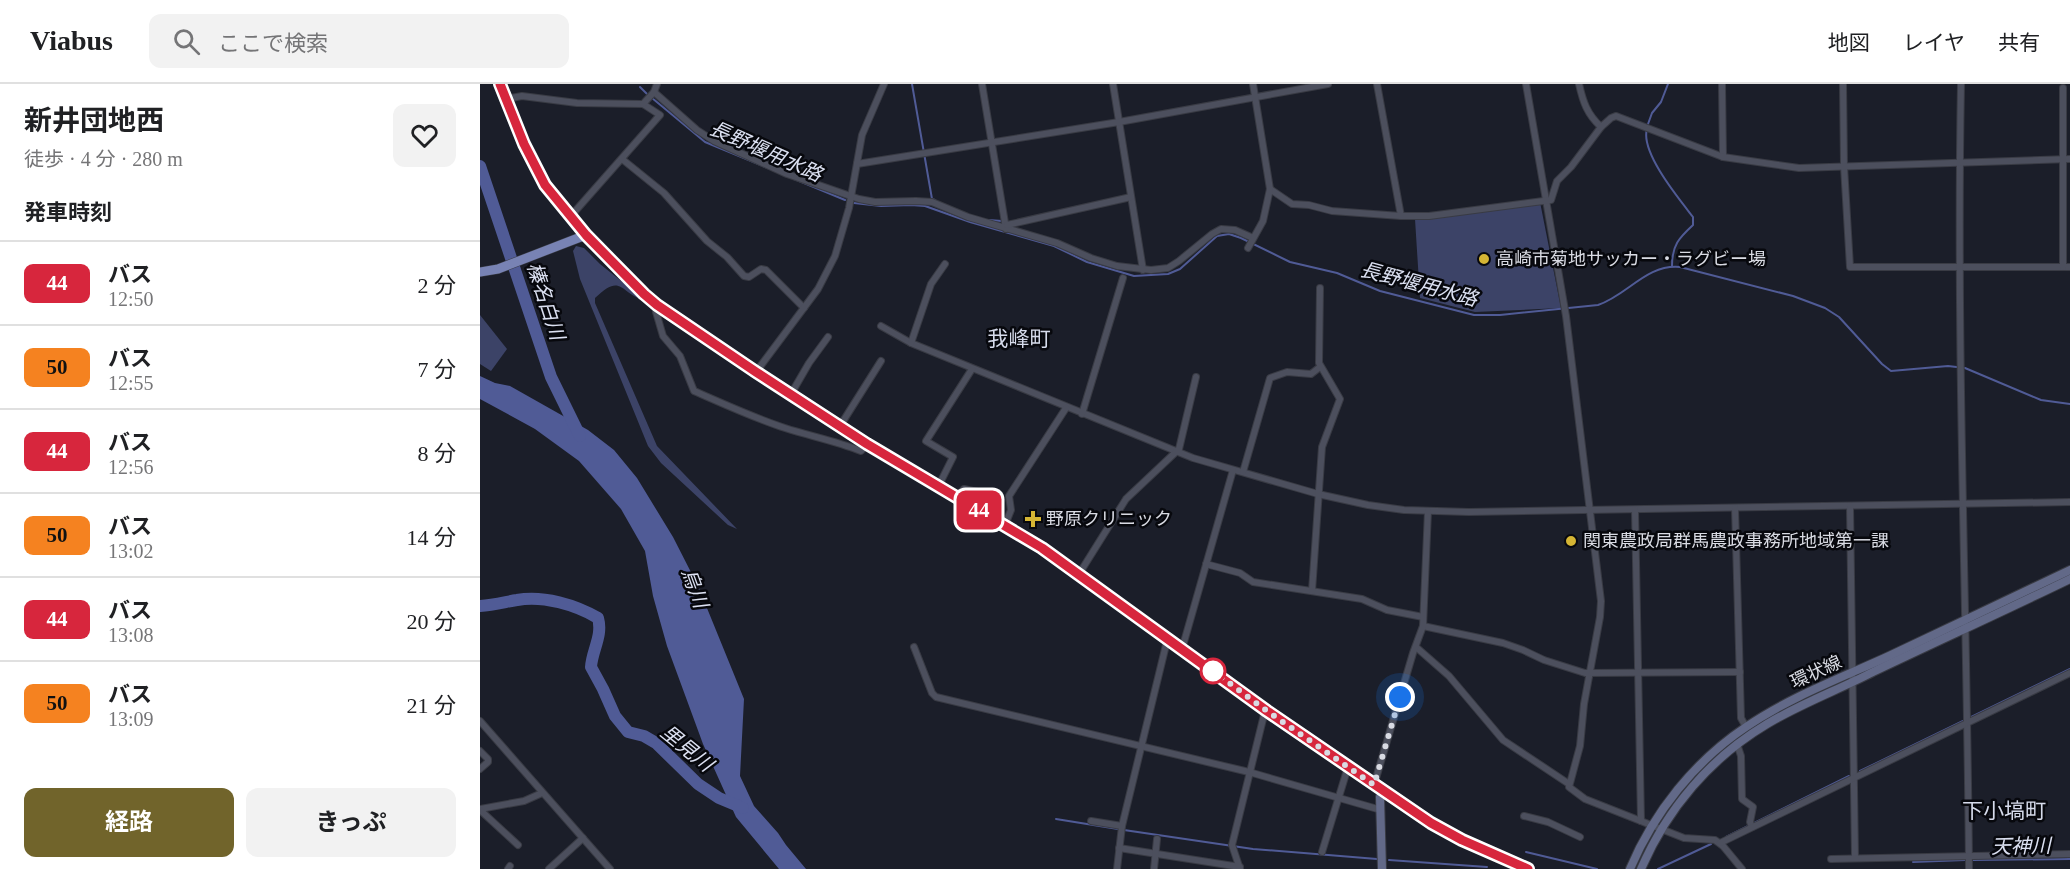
<!DOCTYPE html>
<html lang="ja">
<meta charset="utf-8">
<style>
body{margin:0;font-family:"Times New Roman","Noto Sans JP",serif;background:#f2f2f2;color:#202124;height:100vh;display:flex;flex-direction:column;font-size:22px;white-space:nowrap}
*{box-sizing:border-box;margin:0}
p{font-size:20px;color:#757577}
.icon{flex:none;width:33px;height:33px;fill:none;stroke:currentColor;stroke-width:2;stroke-linecap:round;stroke-linejoin:round}
.map{position:relative;flex:1;overflow:hidden}
.panel{display:flex;flex-direction:column;background:#fff;width:480px}
.panel>*{flex:none}
.badge{padding:0 12px;border-radius:9px;font-size:21px;line-height:39px}
.you{position:absolute;width:30px;height:30px;margin:-15px;border:4px solid #fff;border-radius:50%;background:#1a73e8;box-shadow:0 0 0 9px #1a73e833}
.map>.badge{position:absolute;translate:-50% -50%;box-shadow:0 0 0 3px #fff}
h2{padding:0 24px;font-size:22px;line-height:54px}
.round{display:grid;place-items:center;flex:none;width:63px;height:63px;border-radius:12px;background:#f2f2f2}
.overview{display:flex;align-items:center;justify-content:space-between;height:102px;padding:0 24px}
h1{font-size:28px;font-weight:700;line-height:45px}
.button{display:flex;gap:12px;margin-top:auto;padding:12px 24px}
.button a{flex:1;height:69px;border-radius:12px;background:#71642b;color:#fff;font-size:24px;font-weight:700;line-height:69px;text-align:center}
.button a+a{background:#f2f2f2;color:#202124}
ul{padding:0;list-style:none}
li{display:flex;align-items:center;gap:18px;height:84px;padding:0 24px;border-top:2px solid #e0e0e0}
li div{flex:1}
li b{display:block;font-size:22px}
li em{font-style:normal}
li .badge{min-width:66px;font-weight:700;text-align:center}
header{display:flex;align-items:center;gap:36px;box-sizing:border-box;height:84px;padding:0 30px;background:#fff;border-bottom:2px solid #e0e0e0}
header strong{font-size:28px}
nav{display:flex;gap:33px;margin-inline-start:auto;font-size:21px}
.search{width:420px;height:54px;background:#f2f2f2;display:flex;align-items:center;gap:15px;box-sizing:border-box;padding:0 21px;border-radius:12px;color:#757577;font-size:22px}
main{display:flex;flex:1;min-height:0}
.map>svg:first-child{display:block}
.green{fill:#3c4367}
.water{fill:#505b96}
.lines{fill:none;stroke-linecap:round;stroke-linejoin:round}
.stream{stroke:#505b96;stroke-width:2}
.river{stroke:#505b96;stroke-width:12}
.street-casing{stroke:#393b44;stroke-width:8}
.secondary-casing{stroke:#393b44;stroke-width:10}
.primary-casing{stroke:#393b44;stroke-width:10}
.street{stroke:#4c4f5d;stroke-width:6}
.secondary{stroke:#626988;stroke-width:8}
.primary{stroke:#7883b4;stroke-width:9}
.line-casing{stroke:#fff;stroke-width:14}
.line{stroke:#d7263d;stroke-width:9}
.walk{stroke:#d9dbe3;stroke-width:6;stroke-dasharray:0 10.8}
.poi-dot{fill:#d5b534;stroke:#07080d;stroke-width:2}
.stop-dot{fill:#fff;stroke:#d7263d;stroke-width:3}
.labels{text-anchor:middle;dominant-baseline:central;stroke-width:5;stroke-linejoin:round;paint-order:stroke}
.poi-label{font-size:18px;fill:#d9dbe3;stroke:#07080d;text-anchor:start}
.street-label{font-size:18px;fill:#d9dbe3;stroke:#07080d}
.water-label{font-size:20px;font-style:italic;fill:#dce1f2;stroke:#07080d}
.quarter-label{font-size:21px;fill:#d6dbeb;stroke:#07080d}
</style>
<header>
<strong>Viabus</strong>
<div class="search"><svg class="icon" aria-label="search" viewBox="0 0 24 24"><circle cx="10" cy="10" r="6"/><path d="M15 15l6 6"/></svg>ここで検索</div>
<nav><a>地図</a><a>レイヤ</a><a>共有</a></nav>
</header>
<main>
<section class="panel">
<div class="overview"><div><h1>新井団地西</h1><p>徒歩 · 4 分 · 280 m</p></div><a class="round"><svg class="icon" aria-label="heart" viewBox="0 0 24 24"><path d="M12 20l-8-8c-3-5 5-10 8-4 3-6 11-1 8 4z"/></svg></a></div>
<h2>発車時刻</h2>
<ul>
<li><span class="badge" style="background:#d7263d;color:#fff">44</span><div><b>バス</b><p>12:50</p></div><em>2 分</em></li>
<li><span class="badge" style="background:#f58220;color:#111">50</span><div><b>バス</b><p>12:55</p></div><em>7 分</em></li>
<li><span class="badge" style="background:#d7263d;color:#fff">44</span><div><b>バス</b><p>12:56</p></div><em>8 分</em></li>
<li><span class="badge" style="background:#f58220;color:#111">50</span><div><b>バス</b><p>13:02</p></div><em>14 分</em></li>
<li><span class="badge" style="background:#d7263d;color:#fff">44</span><div><b>バス</b><p>13:08</p></div><em>20 分</em></li>
<li><span class="badge" style="background:#f58220;color:#111">50</span><div><b>バス</b><p>13:09</p></div><em>21 分</em></li>
</ul>
<div class="button"><a>経路</a><a>きっぷ</a></div>
</section>
<div class="map">
<svg width="1590" height="785" viewBox="0 0 1590 785">
<rect width="100%" height="100%" fill="#1b1e29"/>
<!-- green -->
<g class="green">
<path d="M1060 118 1081 224 995 228 940 214 935 135H950Z"/>
<path d="M96 162 104 164 120 180 166 217C139 209 142 188 115 214V219L177 362 257 445 248 441 181 379 168 362 100 195 93 167Z"/>
<path d="M0 231 27 265 11 287 0 280Z"/>
</g>
<!-- water -->
<path class="water" d="M0 292 15 299 30 302 108 346 134 366 157 394 193 453 218 502 264 615 260 692 274 722 298 749 306 761 326 785H299L256 733 223 660 187 562 173 512 165 467 141 425 99 377 55 345 0 315Z"/>
<g class="lines">
<!-- stream -->
<g class="stream">
<path d="M432 0 452 115 455 116"/>
<path d="M160 3 167 10"/>
<path d="M172 14 225 58 365 116"/>
<path d="M1168 40 1172 29 1181 18 1188 0"/>
<path d="M1167 45C1160 68 1199 115 1213 133V141C1199 154 1192 161 1192 182"/>
<path d="M374 119 401 122 431 121 445 122 490 138 574 162 607 178 654 192 688 190 700 185 737 152 749 150 761 154 810 178 857 189 900 207 994 231H1020L1118 221C1148 211 1166 180 1200 183L1313 212 1345 224 1359 233 1402 280 1411 287 1468 282 1485 284 1561 316 1590 320"/>
<path d="M508 136 522 137"/>
<path d="M1380 687 1590 585"/>
<path d="M576 735 638 745"/>
<path d="M644 746 773 765 897 775"/>
<path d="M1246 753 1369 692"/>
<path d="M1046 768 1117 785"/>
<path d="M909 776 1007 783"/>
<path d="M1493 776 1590 775"/>
<path d="M1433 778 1485 776"/>
<path d="M1178 785 1231 760"/>
</g>
<!-- river -->
<g class="river">
<path d="M0 82 71 293 100 352"/>
<path d="M0 522C13 521 25 518 37 516 63 511 96 521 118 534 123 552 112 566 111 583L123 605 135 632 148 648 164 652 176 659 218 700 239 714 263 724"/>
</g>
<!-- street casing -->
<g class="street-casing">
<g id="street">
<path d="M502 0 526 145"/>
<path d="M633 0 663 186"/>
<path d="M897 0 921 132"/>
<path d="M1046 0 1086 232 1121 517 1120 533 1104 620 1100 662 1089 703 1105 715 1204 754 1235 756 1243 762 1262 785"/>
<path d="M1099 0C1103 18 1107 30 1121 43"/>
<path d="M1242 0 1243 73"/>
<path d="M1363 0 1364 82 1370 183H1590"/>
<path d="M1481 0C1476 262 1487 523 1489 785"/>
<path d="M174 8 217 46 234 57 307 90 379 115 395 118 436 117 452 118 488 133 577 159 611 174 637 182 671 186 688 184 699 177 732 150 741 145 755 146 773 154"/>
<path d="M26 15 42 12 97 19 163 20 180 31 90 133"/>
<path d="M163 20 174 8 177 0"/>
<path d="M142 75 184 109 227 157 247 173 264 192 269 193 281 185 286 186 324 224"/>
<path d="M377 80 639 38 848 0"/>
<path d="M790 105 812 120 829 121 852 127 921 132H949L1071 116 1077 97 1091 83 1121 43 1131 34 1136 32 1243 73 1319 84 1590 75"/>
<path d="M527 141 651 113"/>
<path d="M768 164 783 137 790 105 773 0"/>
<path d="M1583 183V4"/>
<path d="M177 221 176 228 183 252 200 272 214 307C244 320 274 334 305 344 330 352 356 357 381 367L387 360"/>
<path d="M401 242 431 259 713 374 838 410 888 421 924 426 989 428 1590 418"/>
<path d="M431 259 451 200 465 180"/>
<path d="M276 288 338 205 355 172 369 124 382 51 404 0"/>
<path d="M311 310 329 279 348 253"/>
<path d="M602 330 643 194"/>
<path d="M360 342 401 277"/>
<path d="M763 388 790 294 807 288 831 290 840 283"/>
<path d="M458 403 473 373 446 357 492 285"/>
<path d="M477 413 484 405 511 411"/>
<path d="M1370 422 1375 774"/>
<path d="M1255 424 1261 634 1266 643"/>
<path d="M1155 426 1161 737"/>
<path d="M525 441 531 426 529 412 586 324"/>
<path d="M726 480 760 489 773 498 882 515 907 526 943 533"/>
<path d="M599 490 646 415 699 365 716 293"/>
<path d="M832 507 842 363 860 315 839 279 840 204"/>
<path d="M943 542 1023 559 1043 566 1064 576 1105 589 1260 588"/>
<path d="M434 563 452 609 456 613 769 688 901 726"/>
<path d="M936 563 969 592 1023 656 1089 700"/>
<path d="M700 564 704 558 753 386"/>
<path d="M0 637 130 785"/>
<path d="M1257 660 1261 672 1262 715 1273 723 1270 738 1272 743"/>
<path d="M0 667 8 675V678L0 685"/>
<path d="M894 701 933 569 943 542 948 427"/>
<path d="M0 725 44 717 62 709"/>
<path d="M0 726 38 761"/>
<path d="M1044 732 1068 738 1100 753"/>
<path d="M611 737 642 742"/>
<path d="M1240 759 1590 589"/>
<path d="M639 764 760 783"/>
<path d="M842 768 868 683"/>
<path d="M1351 775 1590 770"/>
<path d="M28 785 30 782"/>
<path d="M69 785 103 754"/>
<path d="M637 785 642 742 686 561 689 556"/>
<path d="M674 785 677 755"/>
<path d="M760 785 752 761 784 631 787 627"/>
</g>
</g>
<!-- secondary casing -->
<g class="secondary-casing">
<g id="secondary">
<path d="M902 785 900 713 903 707"/>
<path d="M1150 785C1174 728 1215 677 1266 643 1310 613 1361 594 1409 572 1469 543 1530 515 1590 486"/>
<path d="M1161 785C1187 725 1230 674 1287 640 1320 620 1358 606 1393 588 1458 557 1524 527 1590 495"/>
</g>
</g>
<!-- primary casing -->
<g class="primary-casing">
<g id="primary">
<path d="M20 0 44 60 65 101 106 151 164 210 177 221 276 288 387 360 562 464 787 627 951 739 982 756 1048 785"/>
<path d="M0 188 18 185 106 151"/>
</g>
</g>
<!-- street -->
<use href="#street" class="street"/>
<!-- secondary -->
<use href="#secondary" class="secondary"/>
<!-- primary -->
<use href="#primary" class="primary"/>
</g>
<g class="lines">
<!-- line casing -->
<g class="line-casing">
<path id="line" d="M20 0 44 60 65 101 106 151 164 210 177 221 276 288 387 360 562 464 787 627 951 739 982 756 1048 785"/>
</g>
<!-- line -->
<use href="#line" class="line"/>
<!-- walk -->
<path class="walk" d="M733 587 787 627 894 701 920 613"/>
</g>
<!-- markers -->
<g class="poi-dot">
<circle cx="1004" cy="175" r="6"/>
<path d="M550 426h6v6h6v6h-6v6h-6v-6h-6v-6h6z"/>
<circle cx="1091" cy="457" r="6"/>
</g>
<circle class="stop-dot" cx="733" cy="587" r="12"/>
<g class="labels">
<!-- poi labels -->
<g class="poi-label">
<text x="1016" y="175">高崎市菊地サッカー・ラグビー場</text>
<text x="566" y="435">野原クリニック</text>
<text x="1103" y="457">関東農政局群馬農政事務所地域第一課</text>
</g>
<!-- street labels -->
<g class="street-label">
<text transform="translate(1336 588) rotate(-25)">環状線</text>
</g>
<!-- water labels -->
<g class="water-label">
<text transform="translate(286 67) rotate(24)">長野堰用水路</text>
<text transform="translate(939 200) rotate(15)">長野堰用水路</text>
<text transform="translate(66 217) rotate(72)">榛名白川</text>
<text transform="translate(215 504) rotate(70)">烏川</text>
<text transform="translate(207 664) rotate(39)">里見川</text>
<text transform="translate(1541 762) rotate(-1)">天神川</text>
</g>
<!-- quarter labels -->
<g class="quarter-label">
<text x="539" y="255">我峰町</text>
<text x="1524" y="727">下小塙町</text>
</g>
</g>
</svg>
<div class="you" style="left:920px;top:613px"></div>
<b class="badge" style="left:499px;top:426px;background:#d7263d;color:#fff">44</b>
</div>
</main>
